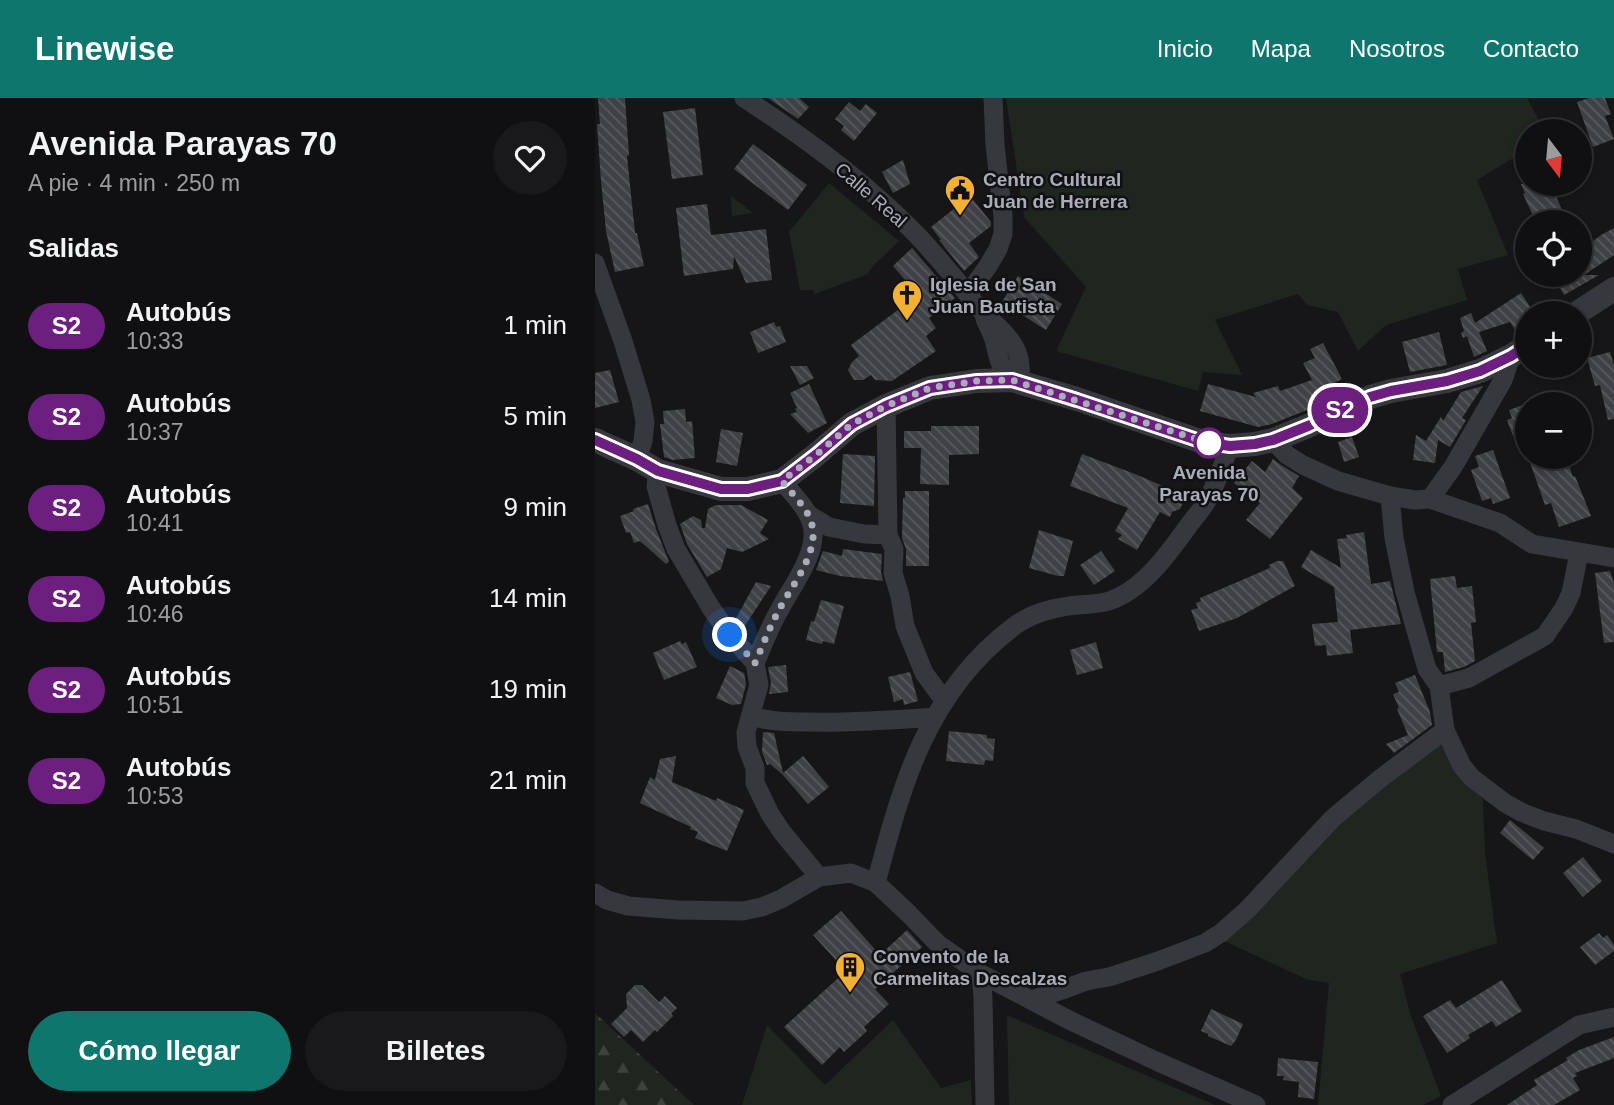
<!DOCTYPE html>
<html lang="es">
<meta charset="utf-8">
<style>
body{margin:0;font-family:Helvetica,sans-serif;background:#19191b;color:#f1f3f6;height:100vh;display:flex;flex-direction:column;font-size:26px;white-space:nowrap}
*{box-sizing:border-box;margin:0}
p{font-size:23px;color:#9c9d9f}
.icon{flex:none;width:38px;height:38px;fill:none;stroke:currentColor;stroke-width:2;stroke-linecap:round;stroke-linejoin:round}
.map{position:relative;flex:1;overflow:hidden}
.panel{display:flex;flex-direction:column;background:#101012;width:595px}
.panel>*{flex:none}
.badge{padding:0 14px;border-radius:23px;font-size:24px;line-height:46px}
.needle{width:46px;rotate:164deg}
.controls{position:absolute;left:920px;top:21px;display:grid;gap:14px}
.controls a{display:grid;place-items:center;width:77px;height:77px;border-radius:50%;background:#101012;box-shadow:0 4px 10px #0003,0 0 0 2px #303032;font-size:35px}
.you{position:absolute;width:35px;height:35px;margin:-18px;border:5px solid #fff;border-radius:50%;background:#1a73e8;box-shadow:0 0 0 10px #1a73e833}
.map>.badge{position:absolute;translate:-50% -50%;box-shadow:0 0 0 4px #fff}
h2{padding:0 28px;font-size:26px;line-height:63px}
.round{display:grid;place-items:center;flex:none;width:74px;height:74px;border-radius:37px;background:#19191b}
.headline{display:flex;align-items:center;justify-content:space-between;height:119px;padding:0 28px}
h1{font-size:33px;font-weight:700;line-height:52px}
.primary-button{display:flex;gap:14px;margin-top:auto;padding:14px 28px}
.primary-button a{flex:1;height:80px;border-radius:42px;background:#0f766e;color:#fff;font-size:28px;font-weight:700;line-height:80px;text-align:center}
.primary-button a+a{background:#19191b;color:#f1f3f6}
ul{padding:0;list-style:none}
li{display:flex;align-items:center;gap:21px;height:91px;padding:0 28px}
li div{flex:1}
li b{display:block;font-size:26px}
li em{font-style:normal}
li .badge{min-width:77px;font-weight:700;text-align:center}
header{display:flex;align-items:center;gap:42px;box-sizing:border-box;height:98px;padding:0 35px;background:#0f766e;color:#fff}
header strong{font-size:33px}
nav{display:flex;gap:38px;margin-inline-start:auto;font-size:24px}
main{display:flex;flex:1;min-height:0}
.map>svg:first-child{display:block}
.green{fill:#1e261f}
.forest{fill:url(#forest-firs)}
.building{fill:url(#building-back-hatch)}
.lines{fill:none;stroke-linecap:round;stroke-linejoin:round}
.minor{stroke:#37383d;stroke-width:19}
.tertiary{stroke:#37383d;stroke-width:24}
.line-casing{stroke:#fff;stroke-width:16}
.line{stroke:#6d1f80;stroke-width:10}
.walk{stroke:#a8adb8;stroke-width:7;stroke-dasharray:0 12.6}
.stop-dot{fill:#fff;stroke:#6d1f80;stroke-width:3.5}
.labels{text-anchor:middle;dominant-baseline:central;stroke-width:5;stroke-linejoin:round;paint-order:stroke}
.poi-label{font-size:19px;font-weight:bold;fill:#a8adb8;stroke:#111113;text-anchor:start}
.street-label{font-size:19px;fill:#a8adb8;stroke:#111113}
.stop-label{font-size:19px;font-weight:bold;fill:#a8adb8;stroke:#111113}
</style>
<header>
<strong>Linewise</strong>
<nav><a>Inicio</a><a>Mapa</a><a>Nosotros</a><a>Contacto</a></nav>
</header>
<main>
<section class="panel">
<div class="headline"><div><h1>Avenida Parayas 70</h1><p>A pie · 4 min · 250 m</p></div><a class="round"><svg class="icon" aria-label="heart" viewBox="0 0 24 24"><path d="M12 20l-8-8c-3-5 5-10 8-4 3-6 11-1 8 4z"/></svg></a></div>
<h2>Salidas</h2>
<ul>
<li><span class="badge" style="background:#6d1f80;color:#fff">S2</span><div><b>Autobús</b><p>10:33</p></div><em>1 min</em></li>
<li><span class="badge" style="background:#6d1f80;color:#fff">S2</span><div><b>Autobús</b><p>10:37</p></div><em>5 min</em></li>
<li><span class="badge" style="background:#6d1f80;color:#fff">S2</span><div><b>Autobús</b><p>10:41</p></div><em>9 min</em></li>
<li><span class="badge" style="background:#6d1f80;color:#fff">S2</span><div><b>Autobús</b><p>10:46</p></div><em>14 min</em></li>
<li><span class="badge" style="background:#6d1f80;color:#fff">S2</span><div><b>Autobús</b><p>10:51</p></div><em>19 min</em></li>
<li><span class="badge" style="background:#6d1f80;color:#fff">S2</span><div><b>Autobús</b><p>10:53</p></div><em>21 min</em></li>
</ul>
<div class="primary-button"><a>Cómo llegar</a><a>Billetes</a></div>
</section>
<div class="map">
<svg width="1019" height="1007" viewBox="0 0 1019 1007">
<defs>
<pattern id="forest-firs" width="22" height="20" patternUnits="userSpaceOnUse" patternTransform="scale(1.75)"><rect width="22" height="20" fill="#1e261f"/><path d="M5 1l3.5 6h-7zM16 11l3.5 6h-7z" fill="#3c433d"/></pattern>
<pattern id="building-back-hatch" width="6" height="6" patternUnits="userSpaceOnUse" patternTransform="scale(1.75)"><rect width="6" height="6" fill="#404145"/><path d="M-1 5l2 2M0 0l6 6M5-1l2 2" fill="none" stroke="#595a5e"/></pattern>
</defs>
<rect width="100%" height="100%" fill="#161618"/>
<!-- green -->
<g class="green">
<path d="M411 0H932L950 33H933V51L882 82 913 157 863 171 872 202 791 227 763 253 743 214 712 207 703 196 620 222 647 277 608 274 603 293 461 253 491 189 429 119Z"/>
<path d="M234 85 304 143 278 168 273 176 220 196 218 192H205L194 134Z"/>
<path d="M136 98 158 115 137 118Z"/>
<path d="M844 644 865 677 888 701 890 755 902 845 805 876 815 915 846 998 828 1007H723L734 885 713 882 625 841 741 729Z"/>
<path d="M412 917 620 1007H414Z"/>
<path d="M298 922 346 990 376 982 377 1007H147L172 927 230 987Z"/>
</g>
<!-- forest -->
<path class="forest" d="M0 915 99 1007H0Z"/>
<!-- building -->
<g class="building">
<path d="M3 0H30L34 57 32 58 40 135H42L49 168 20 174 11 133 6 83 2 26H5Z"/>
<path d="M173 0H204L214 9 203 21Z"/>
<path d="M994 0H1010L1016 16 1010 18 1019 41 998 49 982 4Z"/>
<path d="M254 4 265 13 271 6 282 15 259 43 246 32 249 28 240 21Z"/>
<path d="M100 10 108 77 77 81 68 14Z"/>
<path d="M158 46 212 87 193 112 139 71Z"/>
<path d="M308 62 315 86 298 95 287 74Z"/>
<path d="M926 86H956L972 124H941L928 96 930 95Z"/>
<path d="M375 98 396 124V128L374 145 384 159 369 173 344 142H346L336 129Z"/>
<path d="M112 106 116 137 171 131 177 182 151 185 139 158 138 171 89 178 81 110Z"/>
<path d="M1019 130V157L989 177H1004L969 197 957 177H985V153L1006 137Z"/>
<path d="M317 150 360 200 334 220 341 230 331 238 341 253 297 283 280 282 276 277 268 282H259L253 272 257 264 264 258 256 247 323 197 298 168Z"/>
<path d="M423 178 467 206 451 232 407 204Z"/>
<path d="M926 195 939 215H933V228L922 235 915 224 884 234 892 253 879 259 872 238 868 240 866 235 869 233 865 220 876 215 880 225Z"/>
<path d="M179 224 181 229 185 228 191 244 163 255 155 234Z"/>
<path d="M844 234 852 267 815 274 807 244Z"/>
<path d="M728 245 747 281 717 296 722 306 717 310 677 326 663 329 605 313 613 286 661 299 658 295 683 288 685 293 717 282 708 265 720 260 715 251Z"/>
<path d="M1015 254 1019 267V321L1013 322 1005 287 1000 288 992 260Z"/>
<path d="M195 268H212L219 280 205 287Z"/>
<path d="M15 272 24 304 0 310V275Z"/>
<path d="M214 286 232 325 213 335 195 316 202 314 200 311 202 310 195 295Z"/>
<path d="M888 288 867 320 871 322 855 349 843 342 840 365 818 362 821 337 831 343 846 319 848 323 866 294Z"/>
<path d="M933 305V357H931L923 336 918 338 912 322 917 320 914 312Z"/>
<path d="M90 311 91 324 97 323 100 360 78 362 69 359 65 326H69L68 313Z"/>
<path d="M336 328H384V356L354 357V387L325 386 326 350H309V333H336Z"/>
<path d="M126 331 148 335 142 368 121 364Z"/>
<path d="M757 339 764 359 749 364 743 344Z"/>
<path d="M898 352 915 400 898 406 896 400 887 403 876 372 884 369 880 358Z"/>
<path d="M248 356 280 358 279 408 245 405Z"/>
<path d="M487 356 540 376 591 398 585 411 577 414 575 419 565 414 542 452 523 441 527 437 520 433 533 410 475 388Z"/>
<path d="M933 359H971L978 379 980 378 996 418 964 429 956 405 950 407Z"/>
<path d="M678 361 686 367 704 378 697 390 708 400 675 441 651 422 665 405 639 385 657 363 670 374Z"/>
<path d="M310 393H334V468H311V451L307 440 308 400H310Z"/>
<path d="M53 406 61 431 74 464 71 466 45 443 39 445 35 434 31 435 25 418 39 413 38 411Z"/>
<path d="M121 407H146L173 422 165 435 174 441 147 454 132 450 126 471 112 479 92 446 85 426 98 418 106 422 107 430H110L113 411Z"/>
<path d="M444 432 478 443 469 478H463L434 470Z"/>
<path d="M769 434 776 486 795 483 806 526 755 532 758 555 732 558 731 547 720 548 717 526 743 524 739 489 706 469 716 452 746 470 742 441 752 440 751 437Z"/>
<path d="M248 451 287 456 286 474 288 483 245 478 221 472 228 453 247 458Z"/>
<path d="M506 453 520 473 499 487 485 467Z"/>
<path d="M682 463H688L700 488 642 520 604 533 596 512 603 510 601 505 606 503 605 500 675 470 674 467Z"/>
<path d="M1015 473 1019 485V544L1009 545 1000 475Z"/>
<path d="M860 478 862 490 877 488 881 524 876 525 880 563 869 569 850 574 848 554H842L835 481Z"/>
<path d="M161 484 176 488 149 529 140 522Z"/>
<path d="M226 502 249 508 239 546 228 543 227 546 211 542 216 523 219 524Z"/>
<path d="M85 543 87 546 91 544 102 569 69 582 58 555Z"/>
<path d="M501 544 508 570 482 577 475 552Z"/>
<path d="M191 567 193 594 174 596 176 585 173 569Z"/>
<path d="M135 568 149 575 151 586 146 606 137 607 121 600Z"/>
<path d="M315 574 323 603 309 607 308 601 299 604 293 579Z"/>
<path d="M820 577 835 614 837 627 799 655 791 646 813 637 802 611 804 610 798 596 804 594 800 585Z"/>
<path d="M354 633 392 637V640L400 641 398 663 390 662 389 667 351 663Z"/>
<path d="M168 634 179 635 188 675 208 658 234 689 213 706 187 676 175 666 172 667 167 654Z"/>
<path d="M81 658 77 684 121 703 122 700 149 712 132 753 100 740 103 734 95 731 96 729 45 705 55 679 60 682 65 661Z"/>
<path d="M915 722 949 750 938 762 905 735Z"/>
<path d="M988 759 1007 783 988 799 968 775Z"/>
<path d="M246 813 285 857 312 832 327 849 280 891 294 906 269 929 272 933 249 954 245 949 227 967 189 929 251 873 218 837Z"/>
<path d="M1004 835 1008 840 1012 837 1019 847V853L1000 867 985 849Z"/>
<path d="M907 882 927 913 901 929 897 923 873 937 875 940 852 955 828 918 855 902 861 910Z"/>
<path d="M40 887H47L64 904 70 898 82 910 76 916 78 918 62 934 60 932 48 944 36 932 29 939 16 926 32 910 31 896Z"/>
<path d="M616 911 648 926 641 942 636 948 613 938V936L606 933Z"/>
<path d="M1019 939V960L980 975 982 978 978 980 985 992 959 1007H912L942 987 939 982 973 962 971 960 984 952Z"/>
<path d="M683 960 723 964 719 1001 703 999 704 984 688 982 689 978H682Z"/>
</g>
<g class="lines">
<!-- minor -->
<g class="minor">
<path d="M149 0C206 37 269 83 317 132 341 156 362 183 383 209 395 223 410 232 419 248 426 259 425 272 426 285"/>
<path d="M0 165 28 243 46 302 50 324 48 343 42 361"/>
<path d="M373 196 393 168 403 151 408 136V118L400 47 398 0"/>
<path d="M390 221C393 228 397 235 399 242 403 257 404 271 417 282"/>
<path d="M291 308 293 437 299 451 298 475 305 498 310 528 329 575 349 602"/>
<path d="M678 342 692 357 708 367 743 383 795 398 820 402 835 401 905 425 937 446 1019 460"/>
<path d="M63 373 61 388 72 427 81 451 116 510 135 537 160 565 164 587 151 634 152 649 160 670V685L175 716 187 734 224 779"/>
<path d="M795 398 799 440 810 494 832 571 844 588 850 632 867 668 877 680 910 705 926 714 949 723 981 731 1019 746"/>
<path d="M835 401 858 369 908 282 916 258"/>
<path d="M214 417 234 429 269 436 293 437"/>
<path d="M160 565C168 547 175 528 185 511 197 488 224 454 217 427 213 410 197 396 187 383"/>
<path d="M844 588 874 580 950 538 969 510 976 495 984 455"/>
<path d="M156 618C175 624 194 624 214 624 256 625 297 622 339 619"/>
<path d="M281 785C307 686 332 594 418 529 436 515 461 509 483 507 494 506 504 506 514 503 548 492 574 455 594 427 600 419 608 410 613 401 622 385 628 365 635 348"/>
<path d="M0 795 12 802 33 808 83 812 148 813 167 809 186 801 224 779 256 775 281 785 314 816 343 846 386 876 476 923 561 963 661 1007"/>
<path d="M386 876 388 899 390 1007"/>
<path d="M436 902 467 892 491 883 514 879 563 863 610 845 626 835 653 811 738 720 786 680 850 632"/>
<path d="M857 1007 984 927 1019 919"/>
</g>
<!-- tertiary -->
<g class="tertiary">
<path d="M982 215 1019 191"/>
<path d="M0 342 42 361 63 373 126 391H153L187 383 222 356 257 326 291 308 335 290 382 283 417 282 482 301 608 344 635 348 660 346 678 342 713 328 775 299 796 293 852 283 885 273 916 258 933 247"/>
</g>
</g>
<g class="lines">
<!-- line casing -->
<g class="line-casing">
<path id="line" d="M0 342 42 361 63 373 126 391H153L187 383 222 356 257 326 291 308 335 290 382 283 417 282 482 302 608 344 635 348 660 346 678 342 713 328 775 299 796 293 852 283 885 273 916 258 933 247"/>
</g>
<!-- line -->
<use href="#line" class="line"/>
<!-- walk -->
<path class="walk" d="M135 537 160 565C168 547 175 528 185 510 197 488 224 454 217 427 213 410 197 396 187 383L222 356 257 326 291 308 335 290 382 283 417 282 426 285 614 345"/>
</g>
<!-- icons -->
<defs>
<g id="civic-pin" transform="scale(1.575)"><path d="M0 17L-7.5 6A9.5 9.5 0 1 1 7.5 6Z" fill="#f2b134" stroke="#111113"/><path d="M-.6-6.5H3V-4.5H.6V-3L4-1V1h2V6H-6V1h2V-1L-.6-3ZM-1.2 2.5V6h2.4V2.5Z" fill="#111"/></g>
<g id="church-pin" transform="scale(1.575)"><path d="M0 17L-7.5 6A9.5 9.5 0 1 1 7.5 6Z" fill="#f2b134" stroke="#111113"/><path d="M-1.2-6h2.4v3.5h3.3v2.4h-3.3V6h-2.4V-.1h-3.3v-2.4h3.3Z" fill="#111"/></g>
<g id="building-pin" transform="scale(1.575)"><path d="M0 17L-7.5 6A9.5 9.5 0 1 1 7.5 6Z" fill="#f2b134" stroke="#111113"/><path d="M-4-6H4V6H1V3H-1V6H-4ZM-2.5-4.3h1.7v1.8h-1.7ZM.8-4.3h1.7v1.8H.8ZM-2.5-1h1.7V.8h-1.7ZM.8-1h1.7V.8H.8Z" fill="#111"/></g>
</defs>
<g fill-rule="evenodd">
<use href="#civic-pin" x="365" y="92"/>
<use href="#church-pin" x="312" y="197"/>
<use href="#building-pin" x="255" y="869"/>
</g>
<!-- markers -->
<circle class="stop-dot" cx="614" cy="345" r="14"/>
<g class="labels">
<!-- poi labels -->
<g class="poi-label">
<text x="388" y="81">Centro Cultural<tspan x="388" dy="22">Juan de Herrera</tspan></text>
<text x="335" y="186">Iglesia de San<tspan x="335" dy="22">Juan Bautista</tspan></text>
<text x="278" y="858">Convento de la<tspan x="278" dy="22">Carmelitas Descalzas</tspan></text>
</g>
<!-- street labels -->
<g class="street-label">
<text transform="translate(276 97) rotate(41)">Calle Real</text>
</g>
<!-- stop labels -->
<g class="stop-label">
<text x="614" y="374">Avenida<tspan x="614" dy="22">Parayas 70</tspan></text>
</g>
</g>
</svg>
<div class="controls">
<a><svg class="needle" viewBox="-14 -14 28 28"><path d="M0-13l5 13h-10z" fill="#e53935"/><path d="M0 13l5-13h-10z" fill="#9c9d9f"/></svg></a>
<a><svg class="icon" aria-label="locate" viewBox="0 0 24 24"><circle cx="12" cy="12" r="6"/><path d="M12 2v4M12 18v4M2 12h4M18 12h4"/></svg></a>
<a>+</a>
<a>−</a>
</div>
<div class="you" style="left:135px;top:537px"></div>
<b class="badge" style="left:745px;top:312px;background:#6d1f80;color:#fff">S2</b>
</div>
</main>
